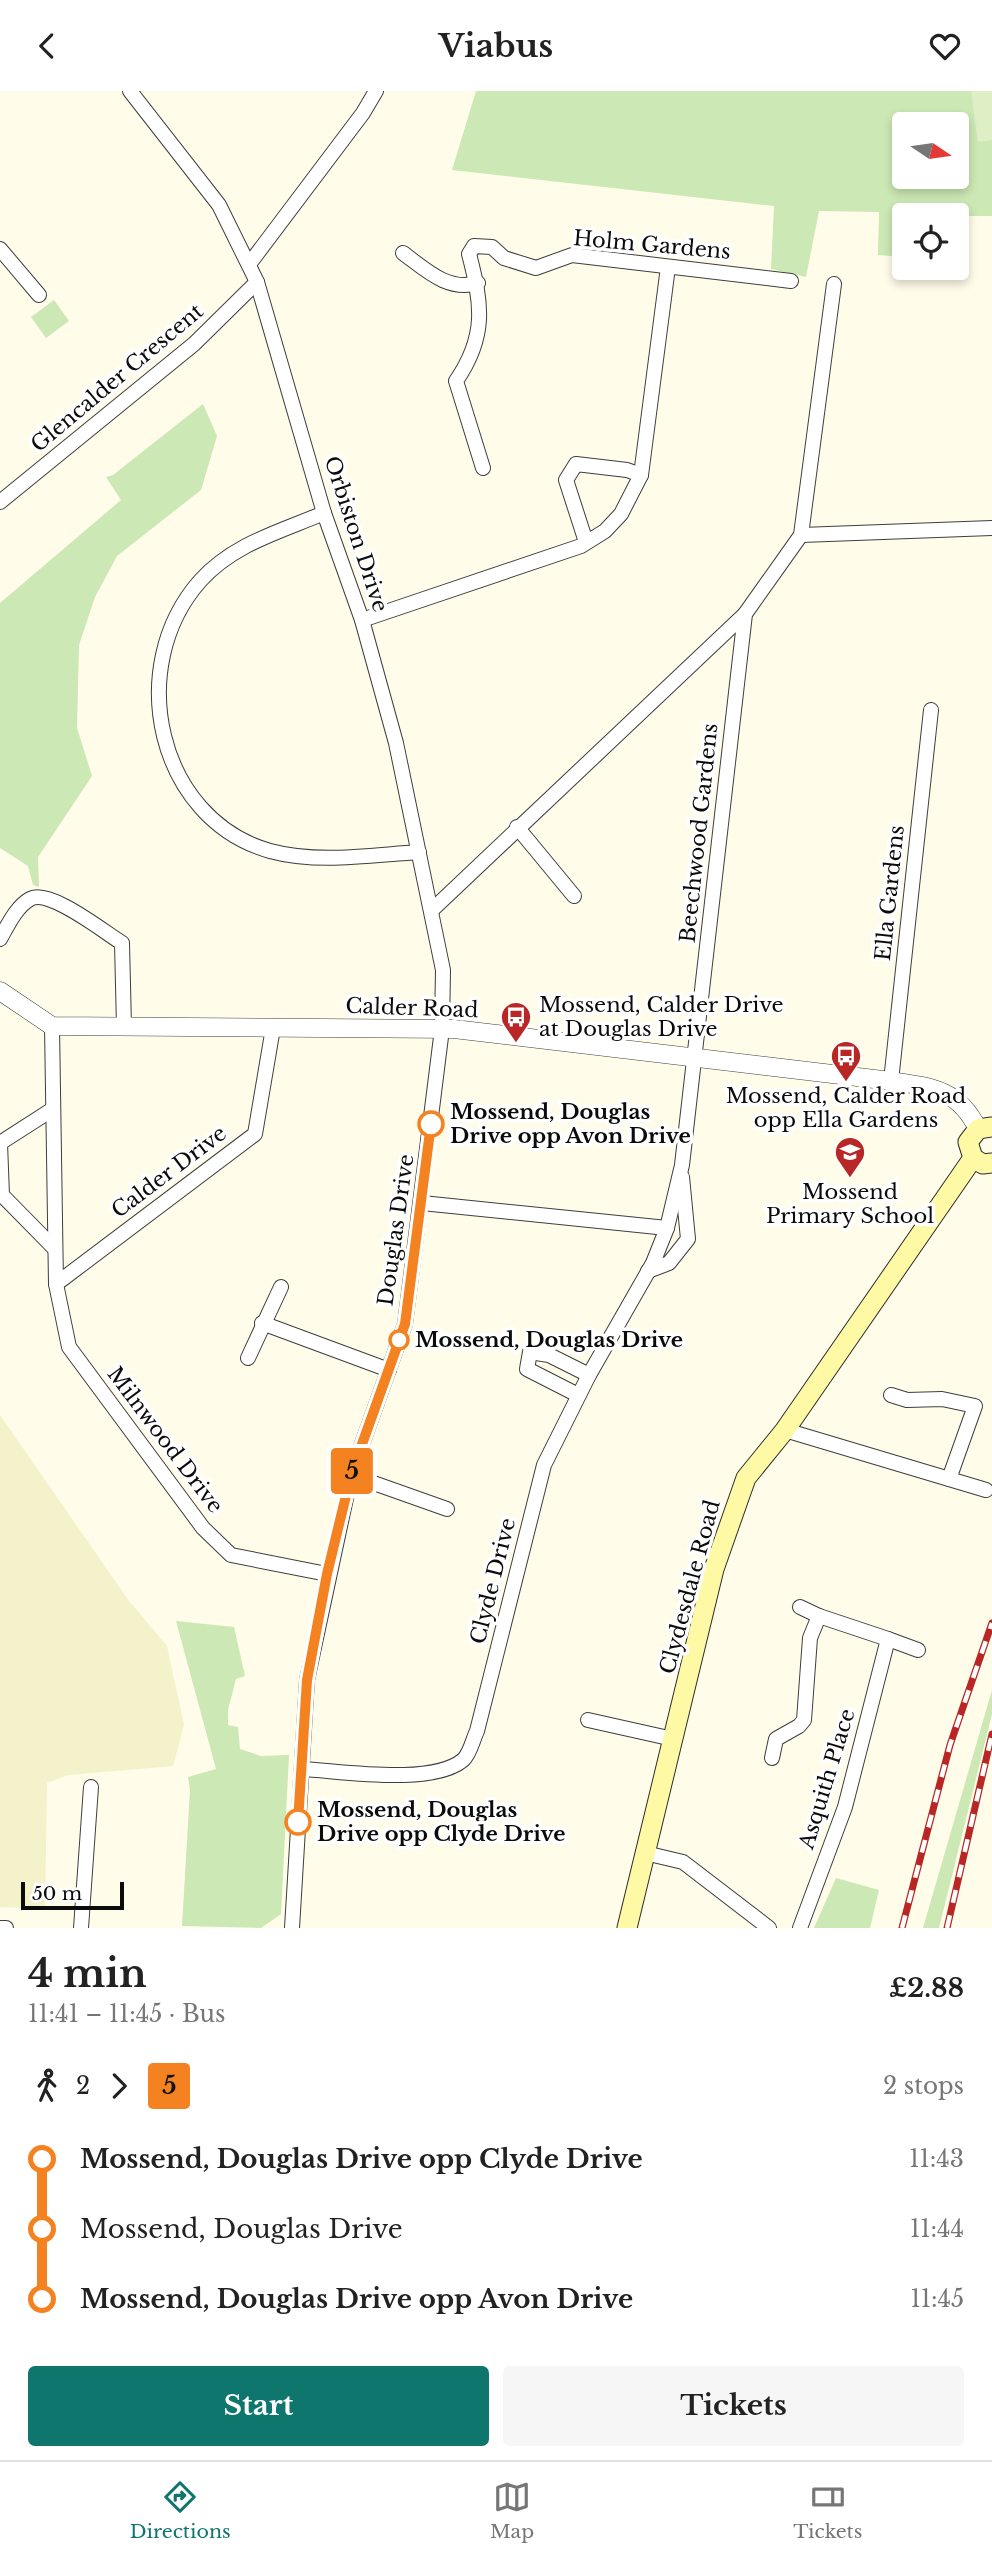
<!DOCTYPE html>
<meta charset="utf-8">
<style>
body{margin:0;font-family:"Libre Baskerville",serif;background:#f6f6f6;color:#222;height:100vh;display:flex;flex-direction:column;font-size:26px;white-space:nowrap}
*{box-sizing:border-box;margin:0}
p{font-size:23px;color:#767676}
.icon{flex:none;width:38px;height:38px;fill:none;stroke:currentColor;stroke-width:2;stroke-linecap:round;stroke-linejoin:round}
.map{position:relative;height:1837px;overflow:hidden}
.details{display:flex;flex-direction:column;background:#fff;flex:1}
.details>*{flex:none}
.badge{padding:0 14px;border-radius:5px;font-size:24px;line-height:46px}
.needle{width:46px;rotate:103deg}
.tools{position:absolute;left:892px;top:21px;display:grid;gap:14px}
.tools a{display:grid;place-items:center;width:77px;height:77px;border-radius:7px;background:#fff;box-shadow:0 4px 10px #0003;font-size:35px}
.scale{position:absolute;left:21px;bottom:18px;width:103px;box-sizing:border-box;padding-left:7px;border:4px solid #0b0b0b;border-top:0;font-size:19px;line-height:24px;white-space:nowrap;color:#0b0b0b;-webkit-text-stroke:5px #fff;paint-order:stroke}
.map>.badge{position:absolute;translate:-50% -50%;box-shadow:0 0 0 4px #fff}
.legs{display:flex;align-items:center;gap:10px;height:77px;padding:0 28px;font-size:23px}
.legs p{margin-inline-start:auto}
.overview{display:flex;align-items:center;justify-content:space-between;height:119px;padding:0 28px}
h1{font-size:38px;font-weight:800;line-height:52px}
.button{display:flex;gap:14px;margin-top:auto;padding:14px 28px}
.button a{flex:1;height:80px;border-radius:7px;background:#0f766e;color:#fff;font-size:28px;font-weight:800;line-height:80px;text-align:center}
.button a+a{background:#f6f6f6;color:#222}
ul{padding:0 28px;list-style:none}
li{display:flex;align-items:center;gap:24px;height:70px;font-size:26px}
li i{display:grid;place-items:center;width:10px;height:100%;margin:0 9px;background:currentColor}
li i::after{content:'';width:18px;height:18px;margin:-9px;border:5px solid;border-radius:50%;background:#fff}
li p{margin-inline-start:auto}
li:first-child i{background:linear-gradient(#0000 50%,currentColor 0)}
li:last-child i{background:linear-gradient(currentColor 50%,#0000 0)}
header{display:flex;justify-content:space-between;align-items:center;height:91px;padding:0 28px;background:#fff;font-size:32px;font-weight:800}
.dock{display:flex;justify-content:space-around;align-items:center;height:98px;border-top:2px solid #e0e0e0;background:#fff;font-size:19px;color:#767676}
.dock a{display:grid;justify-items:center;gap:4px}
.dock .current{color:#0f766e}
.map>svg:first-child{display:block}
.farmland{fill:#f3f2ca}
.green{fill:#cce8b4;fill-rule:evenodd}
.pitch{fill:#deefc6}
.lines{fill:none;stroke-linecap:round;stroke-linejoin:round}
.minor-casing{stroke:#3e3e3e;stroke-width:16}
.tertiary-casing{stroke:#3e3e3e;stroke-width:19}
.secondary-casing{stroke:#2d2d2d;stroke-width:21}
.minor{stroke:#fff;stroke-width:14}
.tertiary{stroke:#fff;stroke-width:18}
.secondary{stroke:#fef9a5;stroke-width:19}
.rail-casing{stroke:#b82726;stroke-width:7}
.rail{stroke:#fff;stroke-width:4.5;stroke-dasharray:13;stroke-linecap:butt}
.line-1-casing{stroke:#fff;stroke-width:16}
.line-1{stroke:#f58220;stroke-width:10}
.stop-1-dot{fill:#fff;stroke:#f58220;stroke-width:3.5}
.labels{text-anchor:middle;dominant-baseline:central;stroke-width:7;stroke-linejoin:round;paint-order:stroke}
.street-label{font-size:21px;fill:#0b0b0b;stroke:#fff}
.poi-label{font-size:21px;fill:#0b0b0b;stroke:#fff}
.stop-label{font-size:21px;font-weight:bold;fill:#0b0b0b;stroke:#fff;text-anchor:start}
</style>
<header><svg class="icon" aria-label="back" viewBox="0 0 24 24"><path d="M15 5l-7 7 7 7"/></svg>Viabus<svg class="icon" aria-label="heart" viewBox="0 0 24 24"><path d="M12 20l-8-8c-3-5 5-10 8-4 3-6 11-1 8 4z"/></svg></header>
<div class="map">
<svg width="992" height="1837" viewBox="0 0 992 1837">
<rect width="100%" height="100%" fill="#fffce9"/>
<!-- farmland -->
<path class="farmland" d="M0 1324 129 1510 167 1555 184 1634 173 1675 68 1684 47 1692 45 1818 0 1816Z"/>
<!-- green -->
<g class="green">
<path d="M476 0H992V125H969L963 170 957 169V124H905V166L878 164 879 121 819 120 806 186 771 178 774 115 452 79ZM905 33H957V86H905Z"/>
<path d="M54 209 69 230 46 247 31 226Z"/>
<path d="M203 313 217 345 201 399 117 465 95 506 79 554 77 637 92 685 38 766 39 796 33 794 28 775 0 757V512L121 409 106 386 113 384Z"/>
<path d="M176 1530 234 1536 245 1585 236 1588 228 1619V1634L238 1636 240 1658 261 1665 289 1664 281 1823 261 1837 182 1835 190 1699 188 1686 216 1678Z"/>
<path d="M992 1599V1623L939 1837H923Z"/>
<path d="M836 1787 879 1799 870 1837H814Z"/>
</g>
<!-- pitch -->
<path class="pitch" d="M971 0H992V49L978 51Z"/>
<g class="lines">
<!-- minor casing -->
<g class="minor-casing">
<g id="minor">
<path d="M130 0 219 114 257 191 324 422 362 529 396 652 443 879 442 938 405 1233 351 1384 307 1589 292 1837"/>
<path d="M0 158 39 204"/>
<path d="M403 162C426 179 448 201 478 192"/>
<path d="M250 172 363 22 376 0"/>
<path d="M483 377 456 290C487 245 482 213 469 163L474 155 492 156 504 167 536 177 572 164 791 190"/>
<path d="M0 411 194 253 257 191"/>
<path d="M324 422C279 441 233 453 200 490 124 576 157 728 270 760 318 773 371 764 419 761"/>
<path d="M801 444 992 437"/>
<path d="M586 451 566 389 576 373 627 379 641 384"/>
<path d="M362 529 581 455 605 440 621 423 641 384 668 176"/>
<path d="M517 736 574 805"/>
<path d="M432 819 745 523"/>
<path d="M0 848C8 834 16 816 30 808 49 797 104 841 122 852L124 936"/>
<path d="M52 935 56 1193 69 1256 203 1437 231 1464 327 1483"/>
<path d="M891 990 931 619"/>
<path d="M53 1018 0 1052 2 1104 55 1158"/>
<path d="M422 1112 667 1137"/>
<path d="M648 1180 669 1172 688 1148 682 1086"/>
<path d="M56 1193 255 1043 273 937"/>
<path d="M262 1232 389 1279"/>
<path d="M248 1267 281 1196"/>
<path d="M578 1304 527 1278 530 1261 549 1264 589 1284"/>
<path d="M891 1304 907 1309 942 1308 975 1315 949 1388"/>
<path d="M785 1339 986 1399"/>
<path d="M351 1384 447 1418"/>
<path d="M800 1516 819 1525"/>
<path d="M888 1548 918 1559"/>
<path d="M588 1629 673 1648"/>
<path d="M772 1667 776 1648 799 1635 804 1629 810 1547 819 1525 888 1548 845 1716 800 1837"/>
<path d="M302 1678C342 1680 432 1695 463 1669 470 1663 473 1648 477 1640L544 1374 589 1284 653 1172 667 1137 682 1074 745 523 801 444 834 193"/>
<path d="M645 1762 683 1771 769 1837"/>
<path d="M0 1837H6"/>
<path d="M81 1837 91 1696"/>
</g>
</g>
<!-- tertiary casing -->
<g class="tertiary-casing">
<path id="tertiary" d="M0 900 52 935 454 938 891 990C932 996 958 998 978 1038"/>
</g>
<!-- secondary casing -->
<g class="secondary-casing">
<g id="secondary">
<path d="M992 1036 978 1038 968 1051 973 1067 983 1073 992 1072"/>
<path d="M627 1837 714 1478 746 1387 785 1339 973 1067"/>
</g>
</g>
<!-- minor -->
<use href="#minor" class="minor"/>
<!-- tertiary -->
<use href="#tertiary" class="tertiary"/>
<!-- secondary -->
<use href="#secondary" class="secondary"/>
<!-- rail casing -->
<g class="rail-casing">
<g id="rail">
<path d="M902 1837 950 1654 992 1532"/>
<path d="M947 1837 992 1643"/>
</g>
</g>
<!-- rail -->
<use href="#rail" class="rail"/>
</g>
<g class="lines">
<!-- line-1 casing -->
<g class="line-1-casing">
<path id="line-1" d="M298 1731 307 1589 327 1483 351 1384 405 1233 431 1033"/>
</g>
<!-- line-1 -->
<use href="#line-1" class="line-1"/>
</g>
<!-- icons -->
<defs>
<g id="bus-pin" transform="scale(1.575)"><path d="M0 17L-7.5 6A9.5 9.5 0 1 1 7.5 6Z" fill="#b82726" stroke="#fff"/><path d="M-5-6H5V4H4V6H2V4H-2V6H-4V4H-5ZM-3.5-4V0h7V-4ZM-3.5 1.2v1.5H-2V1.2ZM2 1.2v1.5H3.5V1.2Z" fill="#fff"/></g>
<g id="school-pin" transform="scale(1.575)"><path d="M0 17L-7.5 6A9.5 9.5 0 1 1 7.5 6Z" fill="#b82726" stroke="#fff"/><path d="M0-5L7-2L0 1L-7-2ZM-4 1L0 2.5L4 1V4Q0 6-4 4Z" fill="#fff"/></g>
</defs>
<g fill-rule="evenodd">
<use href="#bus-pin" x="516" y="926"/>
<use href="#bus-pin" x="846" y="965"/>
<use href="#school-pin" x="850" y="1061"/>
</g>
<!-- markers -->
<g class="stop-1-dot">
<circle cx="431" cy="1033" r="12"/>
<circle cx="399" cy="1249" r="9"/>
<circle cx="298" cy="1731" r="12"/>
</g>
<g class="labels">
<!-- street labels -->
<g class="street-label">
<text transform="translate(652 154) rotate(5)">Holm Gardens</text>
<text transform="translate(117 287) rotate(-40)">Glencalder Crescent</text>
<text transform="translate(356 443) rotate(72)">Orbiston Drive</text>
<text transform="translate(699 742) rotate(-84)">Beechwood Gardens</text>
<text transform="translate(890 802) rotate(-84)">Ella Gardens</text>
<text transform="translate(412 917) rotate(2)">Calder Road</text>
<text transform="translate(169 1081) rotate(-37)">Calder Drive</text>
<text transform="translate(396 1139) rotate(-82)">Douglas Drive</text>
<text transform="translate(165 1349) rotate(53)">Milnwood Drive</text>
<text transform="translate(493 1490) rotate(-76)">Clyde Drive</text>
<text transform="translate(690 1496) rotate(-75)">Clydesdale Road</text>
<text transform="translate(827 1688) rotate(-73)">Asquith Place</text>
</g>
<!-- poi labels -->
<g class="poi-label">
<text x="539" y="914" text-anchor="start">Mossend, Calder Drive<tspan x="539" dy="24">at Douglas Drive</tspan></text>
<text x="846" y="1005">Mossend, Calder Road<tspan x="846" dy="24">opp Ella Gardens</tspan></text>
<text x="850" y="1101">Mossend<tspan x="850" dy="24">Primary School</tspan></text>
</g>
<!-- stop labels -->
<g class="stop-label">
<text x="450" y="1021">Mossend, Douglas<tspan x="450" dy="24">Drive opp Avon Drive</tspan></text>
<text x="415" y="1249">Mossend, Douglas Drive</text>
<text x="317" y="1719">Mossend, Douglas<tspan x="317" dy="24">Drive opp Clyde Drive</tspan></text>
</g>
</g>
</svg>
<div class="tools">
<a><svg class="needle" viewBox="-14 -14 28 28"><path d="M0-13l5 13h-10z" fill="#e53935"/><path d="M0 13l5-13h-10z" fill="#767676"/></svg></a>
<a><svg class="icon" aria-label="locate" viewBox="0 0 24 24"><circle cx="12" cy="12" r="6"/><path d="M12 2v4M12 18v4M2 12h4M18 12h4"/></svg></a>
</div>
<div class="scale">50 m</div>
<b class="badge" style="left:352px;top:1380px;background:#f58220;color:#111">5</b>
</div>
<section class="details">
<div class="overview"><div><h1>4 min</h1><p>11:41 – 11:45 · Bus</p></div><b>£2.88</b></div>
<div class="legs"><svg class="icon" aria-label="walk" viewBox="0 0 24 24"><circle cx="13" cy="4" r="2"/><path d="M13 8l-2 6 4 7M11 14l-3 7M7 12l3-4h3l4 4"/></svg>2<svg class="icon" aria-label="forward" viewBox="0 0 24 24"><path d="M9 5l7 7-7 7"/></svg><b class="badge" style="background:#f58220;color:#111">5</b><p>2 stops</p></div>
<ul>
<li><i style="color:#f58220"></i><b>Mossend, Douglas Drive opp Clyde Drive</b><p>11:43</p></li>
<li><i style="color:#f58220"></i><span>Mossend, Douglas Drive</span><p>11:44</p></li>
<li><i style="color:#f58220"></i><b>Mossend, Douglas Drive opp Avon Drive</b><p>11:45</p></li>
</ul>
<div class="button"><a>Start</a><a>Tickets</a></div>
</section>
<nav class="dock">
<a class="current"><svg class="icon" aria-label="directions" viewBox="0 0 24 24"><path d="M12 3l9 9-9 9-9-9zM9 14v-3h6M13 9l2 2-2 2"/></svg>Directions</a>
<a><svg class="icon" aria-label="map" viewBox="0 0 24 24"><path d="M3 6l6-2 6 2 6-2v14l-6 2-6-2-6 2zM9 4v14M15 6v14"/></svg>Map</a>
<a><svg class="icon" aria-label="tickets" viewBox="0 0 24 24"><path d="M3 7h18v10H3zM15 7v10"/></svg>Tickets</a>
</nav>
